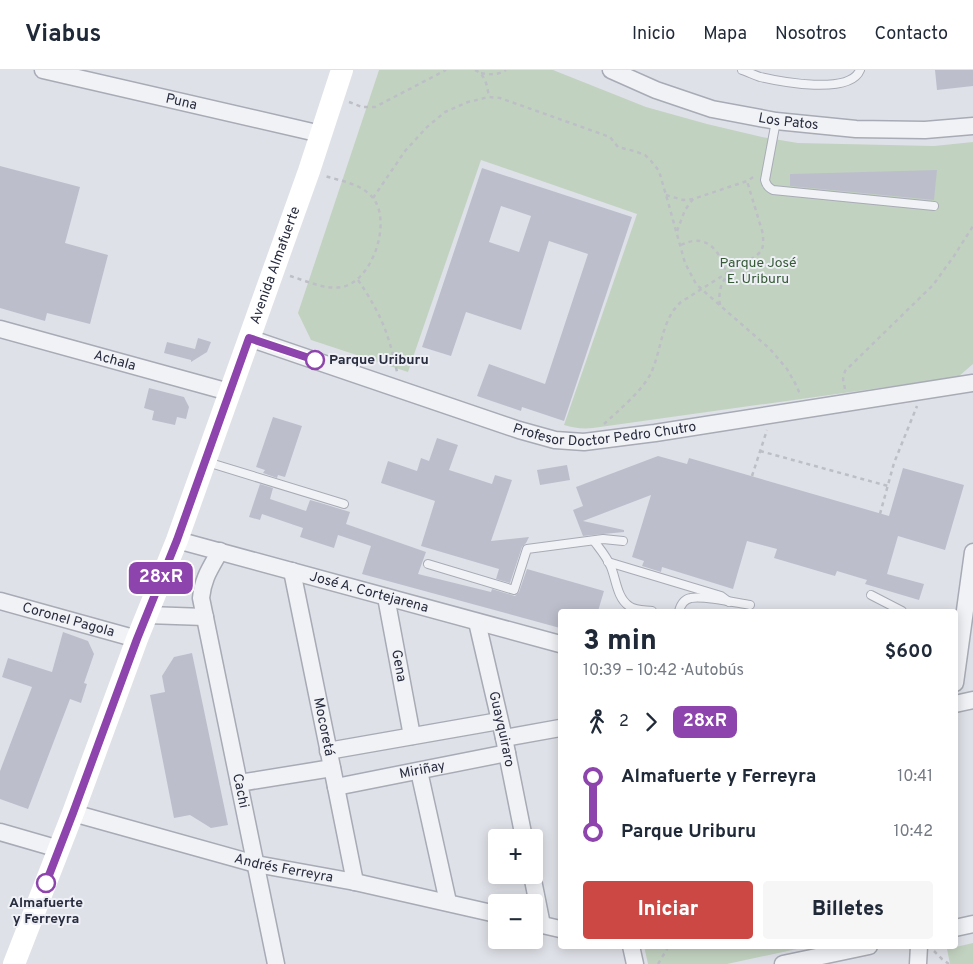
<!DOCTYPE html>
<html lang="es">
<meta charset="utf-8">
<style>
body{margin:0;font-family:Overpass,sans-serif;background:#f6f6f7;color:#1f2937;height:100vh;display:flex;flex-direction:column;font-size:19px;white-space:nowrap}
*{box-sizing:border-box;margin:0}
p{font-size:16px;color:#747a83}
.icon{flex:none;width:28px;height:28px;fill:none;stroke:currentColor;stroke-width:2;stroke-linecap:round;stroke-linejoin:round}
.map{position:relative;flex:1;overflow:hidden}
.panel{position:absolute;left:558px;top:539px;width:400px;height:340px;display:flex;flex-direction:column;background:#fff;border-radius:5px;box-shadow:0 2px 12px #0003}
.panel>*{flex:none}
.badge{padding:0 10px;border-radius:8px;font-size:18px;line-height:32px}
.tools{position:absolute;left:488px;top:759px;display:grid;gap:10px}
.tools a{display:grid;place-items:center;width:55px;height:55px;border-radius:5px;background:#fff;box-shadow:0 2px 12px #0003;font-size:25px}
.map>.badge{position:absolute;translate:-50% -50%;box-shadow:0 0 0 2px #fff}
.legs{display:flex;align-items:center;gap:8px;height:55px;padding:0 25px;font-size:16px}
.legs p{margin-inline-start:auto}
.summary{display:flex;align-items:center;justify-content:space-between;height:85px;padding:0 25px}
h1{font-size:28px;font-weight:800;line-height:38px}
.primary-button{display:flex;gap:10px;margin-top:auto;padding:10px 25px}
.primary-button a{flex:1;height:58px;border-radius:5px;background:#cc4845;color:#fff;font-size:20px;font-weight:800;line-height:58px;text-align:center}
.primary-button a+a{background:#f6f6f7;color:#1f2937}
ul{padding:0 25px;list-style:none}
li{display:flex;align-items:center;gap:18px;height:55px;font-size:19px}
li i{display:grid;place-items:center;width:8px;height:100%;margin:0 6px;background:currentColor}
li i::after{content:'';width:12px;height:12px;margin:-6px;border:4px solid;border-radius:50%;background:#fff}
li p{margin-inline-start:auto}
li:first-child i{background:linear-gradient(#0000 50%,currentColor 0)}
li:last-child i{background:linear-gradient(currentColor 50%,#0000 0)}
header{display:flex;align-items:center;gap:30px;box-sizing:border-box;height:70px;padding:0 25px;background:#fff;border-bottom:1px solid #e0e1e3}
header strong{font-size:24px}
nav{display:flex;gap:28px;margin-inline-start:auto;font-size:18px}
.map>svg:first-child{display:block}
.green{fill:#c2d2c0}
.building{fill:#bcbfcb;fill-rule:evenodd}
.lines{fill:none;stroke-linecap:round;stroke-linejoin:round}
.service-casing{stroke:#a8abb5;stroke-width:10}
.minor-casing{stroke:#a8abb5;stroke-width:19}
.path{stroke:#bdbfc6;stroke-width:2.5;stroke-dasharray:4 4;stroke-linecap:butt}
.service{stroke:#f1f2f6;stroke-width:8}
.minor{stroke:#f1f2f6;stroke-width:16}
.secondary{stroke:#fff;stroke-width:22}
.line-1-casing{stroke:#fff;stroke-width:11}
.line-1{stroke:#8e44ad;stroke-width:8}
.stop-1-dot{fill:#fff;stroke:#8e44ad;stroke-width:2.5}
.labels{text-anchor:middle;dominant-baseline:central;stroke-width:4;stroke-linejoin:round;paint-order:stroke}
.street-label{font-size:14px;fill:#282c3f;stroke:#eef0f6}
.park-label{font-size:14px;fill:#365a36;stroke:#eef0f6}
.stop-label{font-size:14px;font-weight:bold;fill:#282c3f;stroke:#eef0f6;text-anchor:start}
</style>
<header>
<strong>Viabus</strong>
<nav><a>Inicio</a><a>Mapa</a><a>Nosotros</a><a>Contacto</a></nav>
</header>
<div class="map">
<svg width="973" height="894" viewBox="0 0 973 894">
<rect width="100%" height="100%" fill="#dfe1e8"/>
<!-- green -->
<g class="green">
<path d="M379 0H553L646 37 707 54 762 67 798 73 934 76 973 72V294L958 307 593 358C582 359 574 358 564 355L637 144 481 90 408 302 311 270 298 243Z"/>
<path d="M973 873V894H950L947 879Z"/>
<path d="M644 876H811L727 894H648Z"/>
</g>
<!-- building -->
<g class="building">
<path d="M935 0H973V16L937 20Z"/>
<path d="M0 96 80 117 65 173 108 185 90 254 47 243 45 251 0 238Z"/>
<path d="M482 98 632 147 564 351 522 337 521 341 477 326 489 294 545 314 588 184 549 171 521 260 466 242 451 286 422 277ZM501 136 531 146 519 182 489 172Z"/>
<path d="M937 100 934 130 790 116V104Z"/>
<path d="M198 268 211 272 207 282 191 292V290L164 283 167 272 195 279Z"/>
<path d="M149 318 184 327 189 337 186 349 177 347 175 355 152 350 154 341 144 338Z"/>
<path d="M273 347 302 356 285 407 278 405 277 408 263 403 265 400 256 397Z"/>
<path d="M437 368 458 375 449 400 492 414 495 405 512 410 491 471 529 467 526 473 522 477 510 513 496 509 499 499 421 476 435 431 381 413 388 391 417 401 421 388 429 391Z"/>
<path d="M658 386 687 394 689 388 889 446 903 398 964 415 945 480 898 466 887 504 924 514 919 530 865 514 867 510 837 501 835 506 774 488 777 479 747 471 733 519 662 497 661 502 642 496 644 491 632 487 651 425 583 451 624 460V462L583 466 573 440 583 436 576 417Z"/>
<path d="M567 395 570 410 540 415 537 400Z"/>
<path d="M260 414 273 418 270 429 306 441 310 430 324 434 350 442 346 454 426 482 418 504 491 522 492 519 515 526 519 522 527 499 604 521 598 541H560V558L362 504 371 476 338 465 334 478 300 467 303 458 262 444 260 450 249 447Z"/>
<path d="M63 562 88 571 94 584 84 613 87 614 81 633 70 629 28 739 0 729V701L32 617 2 607 8 588 52 602Z"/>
<path d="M192 583 228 755 211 758 190 745 174 748 150 625 165 622 162 606 174 587Z"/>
</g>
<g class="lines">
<!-- service casing -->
<g class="service-casing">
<g id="service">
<path d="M742 0C748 2 754 5 760 7 781 12 850 25 860 0"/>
<path d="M776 51 765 110C766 115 769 118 773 120L934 136"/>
<path d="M207 392 344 434"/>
<path d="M594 471C600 479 607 487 611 497 616 509 617 528 629 536 636 541 645 540 652 541"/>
<path d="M608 492 721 526 729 532"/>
<path d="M428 494 514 520 527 479 603 469 623 471"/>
<path d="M871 525 902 541"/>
<path d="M679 541C681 534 684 529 691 528 703 525 737 533 750 535"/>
</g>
</g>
<!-- minor casing -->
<g class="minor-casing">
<g id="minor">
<path id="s1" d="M43 0 321 64"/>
<path id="s2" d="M611 0 656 20 712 39 776 51 856 59 925 60 973 56"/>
<path id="s3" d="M0 259 229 322"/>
<path id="s4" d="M249 268 519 360 555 370 584 372 655 363 973 313"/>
<path id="s5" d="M177 470 560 574"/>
<path id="s6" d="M220 481C210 499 203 508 201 528L276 894"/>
<path id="s7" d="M292 501 336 717 355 812"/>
<path id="s8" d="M386 527 412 666"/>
<path id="s9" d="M0 531 137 569"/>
<path d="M147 545 205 547"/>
<path id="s10" d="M477 552 504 668 524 768"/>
<path d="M955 613 973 482"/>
<path d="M955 634 973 630"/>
<path d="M504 668 560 658"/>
<path d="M328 681 499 651"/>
<path d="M419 701 448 832"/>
<path d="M239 713 332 698"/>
<path id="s11" d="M336 717 507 683"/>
<path id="s12" d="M73 743 256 794 355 812 496 844"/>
<path d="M0 762 59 779"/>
<path d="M532 805 542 855"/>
<path d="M534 853 560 859"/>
<path d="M955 858 973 854"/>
<path d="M631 876 635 894"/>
<path d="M783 894 869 876"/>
<path d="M918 894 919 876"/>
</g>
</g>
<!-- path -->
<g class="path">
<path d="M475 0C486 5 487 16 489 27"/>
<path d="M481 3C490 5 498 5 506 0"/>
<path d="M349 32 362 37H375L446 0"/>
<path d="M666 125 683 130 693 129 747 111 755 106"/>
<path d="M373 128 405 81 427 57 445 42 468 32 489 27 500 28 610 67 618 77 634 81 645 85 651 91 659 101 666 125 685 193 696 214 707 224 770 279 787 299 795 313 801 326"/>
<path d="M677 161 685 140 693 129"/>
<path d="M681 175C697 167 710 170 720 187 722 190 722 194 724 198L730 201C738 196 756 188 761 181 764 176 763 170 763 164L747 111"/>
<path d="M290 206C307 211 325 220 342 217 373 211 392 151 373 128 362 114 341 111 325 106"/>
<path d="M358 210C380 242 389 264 397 302"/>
<path d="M720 235C718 221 721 213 729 203"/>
<path d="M845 319 843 309 845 301 933 215 954 186 973 156"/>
<path d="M604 354C618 341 643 320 651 303 662 279 661 250 681 232L730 201"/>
<path d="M760 381 888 416"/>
<path d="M752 406 767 360"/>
<path d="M880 444 894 393 917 336"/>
<path d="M934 881 942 889 949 894"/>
<path d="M658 894 669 876"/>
</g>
<!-- service -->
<use href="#service" class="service"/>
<!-- minor -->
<use href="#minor" class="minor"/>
<!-- secondary -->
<path class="secondary" id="s13" d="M14 894 73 743 137 569 177 470 309 101 342 0"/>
</g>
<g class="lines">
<!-- line-1 casing -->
<g class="line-1-casing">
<path id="line-1" d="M46 813 73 743 137 569 177 470 249 268 315 290"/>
</g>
<!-- line-1 -->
<use href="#line-1" class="line-1"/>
</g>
<!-- markers -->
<g class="stop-1-dot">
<circle cx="315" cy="290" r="9"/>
<circle cx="46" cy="813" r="9"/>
</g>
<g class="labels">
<!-- street labels -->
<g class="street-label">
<text stroke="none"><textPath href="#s1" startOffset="142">Puna</textPath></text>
<text stroke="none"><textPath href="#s2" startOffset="186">Los Patos</textPath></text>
<text stroke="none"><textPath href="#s13" startOffset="746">Avenida Almafuerte</textPath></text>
<text stroke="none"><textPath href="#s3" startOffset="119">Achala</textPath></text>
<text stroke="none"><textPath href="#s4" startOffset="372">Profesor Doctor Pedro Chutro</textPath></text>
<text stroke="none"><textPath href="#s5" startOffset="199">José A. Cortejarena</textPath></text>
<text stroke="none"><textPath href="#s9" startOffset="71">Coronel Pagola</textPath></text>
<text stroke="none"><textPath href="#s8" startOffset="70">Gena</textPath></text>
<text stroke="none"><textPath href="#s7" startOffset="159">Mocoretá</textPath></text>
<text stroke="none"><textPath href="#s10" startOffset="110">Guayquiraro</textPath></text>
<text stroke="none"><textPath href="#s11" startOffset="88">Miriñay</textPath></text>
<text stroke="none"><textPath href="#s6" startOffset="248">Cachi</textPath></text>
<text stroke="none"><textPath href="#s12" startOffset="218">Andrés Ferreyra</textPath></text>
</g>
<!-- park labels -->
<g class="park-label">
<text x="758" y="193">Parque José<tspan x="758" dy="16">E. Uriburu</tspan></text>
</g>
<!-- stop labels -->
<g class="stop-label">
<text x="329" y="290">Parque Uriburu</text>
<text x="46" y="833" text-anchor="middle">Almafuerte<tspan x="46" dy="16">y Ferreyra</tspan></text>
</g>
</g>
</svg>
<div class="tools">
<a>+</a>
<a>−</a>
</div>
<b class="badge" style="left:161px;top:508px;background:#8e44ad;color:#fff">28xR</b>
<section class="panel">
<div class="summary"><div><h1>3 min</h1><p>10:39 – 10:42 · Autobús</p></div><b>$600</b></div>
<div class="legs"><svg class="icon" aria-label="walk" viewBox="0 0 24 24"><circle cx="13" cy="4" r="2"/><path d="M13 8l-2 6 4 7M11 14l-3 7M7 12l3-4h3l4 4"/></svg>2<svg class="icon" aria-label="forward" viewBox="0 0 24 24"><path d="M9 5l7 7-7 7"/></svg><b class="badge" style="background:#8e44ad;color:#fff">28xR</b></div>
<ul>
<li><i style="color:#8e44ad"></i><b>Almafuerte y Ferreyra</b><p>10:41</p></li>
<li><i style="color:#8e44ad"></i><b>Parque Uriburu</b><p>10:42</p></li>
</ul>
<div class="primary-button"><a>Iniciar</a><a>Billetes</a></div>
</section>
</div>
